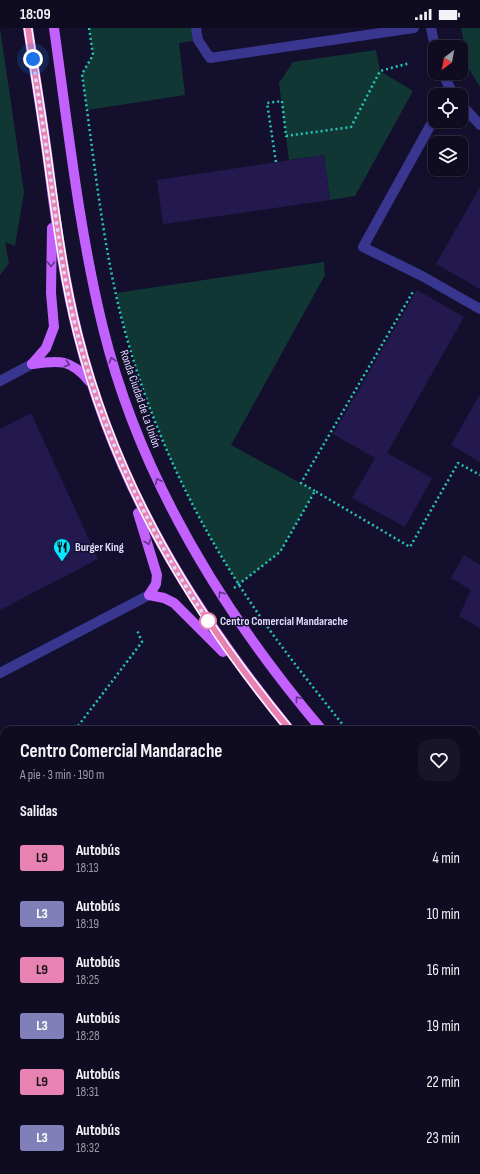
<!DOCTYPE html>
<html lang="es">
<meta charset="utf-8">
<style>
body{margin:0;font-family:"Sofia Sans Condensed",sans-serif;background:#18142a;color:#f1f3f6;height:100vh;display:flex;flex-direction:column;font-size:15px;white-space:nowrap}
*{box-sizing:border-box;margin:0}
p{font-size:13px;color:#9b9ba5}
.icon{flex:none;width:22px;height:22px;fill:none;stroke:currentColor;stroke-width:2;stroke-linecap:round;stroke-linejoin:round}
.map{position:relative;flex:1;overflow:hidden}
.side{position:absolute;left:0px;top:698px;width:480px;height:448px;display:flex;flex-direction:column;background:#0f0b21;border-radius:12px 12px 0 0;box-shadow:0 1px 3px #0004,0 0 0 1px #2f2b3f}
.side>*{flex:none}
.badge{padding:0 8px;border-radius:3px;font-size:14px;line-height:26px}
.needle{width:26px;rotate:212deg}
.tools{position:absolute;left:428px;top:12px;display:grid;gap:8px}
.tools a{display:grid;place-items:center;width:40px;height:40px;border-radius:8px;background:#0f0b21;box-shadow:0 1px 3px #0004,0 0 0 1px #2f2b3f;font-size:20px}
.you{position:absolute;width:20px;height:20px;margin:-10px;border:3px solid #fff;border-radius:50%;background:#1a73e8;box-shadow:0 0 0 6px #1a73e833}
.map>.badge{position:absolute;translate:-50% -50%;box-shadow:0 0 0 2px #fff}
h2{padding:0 20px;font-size:15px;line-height:36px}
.round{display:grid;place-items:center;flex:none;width:42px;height:42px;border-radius:12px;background:#18142a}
.head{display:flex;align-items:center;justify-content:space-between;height:68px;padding:0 20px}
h1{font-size:19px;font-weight:700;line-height:30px}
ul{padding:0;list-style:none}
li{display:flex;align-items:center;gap:12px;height:56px;padding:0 20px}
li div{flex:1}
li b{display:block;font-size:15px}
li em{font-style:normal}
li .badge{min-width:44px;font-weight:700;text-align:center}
.status{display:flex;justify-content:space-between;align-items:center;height:28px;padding:0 20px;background:#0f0b21;direction:ltr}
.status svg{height:11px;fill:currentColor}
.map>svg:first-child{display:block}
.green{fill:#113735}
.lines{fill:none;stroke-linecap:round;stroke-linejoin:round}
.stream{stroke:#06214e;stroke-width:6}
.building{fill:#24194f}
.path{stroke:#25c8bd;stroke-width:2.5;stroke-dasharray:2 3;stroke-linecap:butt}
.minor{stroke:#38368f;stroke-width:10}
.major{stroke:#c361ff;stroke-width:10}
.oneway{stroke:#63348b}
.line-casing{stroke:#fff;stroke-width:9}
.line{stroke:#e882b2;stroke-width:6}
.walk{stroke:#dedaff;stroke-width:4;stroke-dasharray:0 7.2}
.stop-dot{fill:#fff;stroke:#e882b2;stroke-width:2}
.labels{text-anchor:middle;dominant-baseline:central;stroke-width:3;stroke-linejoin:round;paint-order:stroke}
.street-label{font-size:12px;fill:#dedaff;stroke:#140f2c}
.poi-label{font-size:12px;font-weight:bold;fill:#dedaff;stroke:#140f2c;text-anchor:start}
.stop-label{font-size:12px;font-weight:bold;fill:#dedaff;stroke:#140f2c;text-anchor:start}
</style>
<div class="status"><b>18:09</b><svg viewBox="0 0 49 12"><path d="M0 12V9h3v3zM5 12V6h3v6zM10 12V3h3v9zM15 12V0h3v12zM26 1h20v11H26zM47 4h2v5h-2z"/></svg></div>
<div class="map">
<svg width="480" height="1146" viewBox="0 0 480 1146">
<rect width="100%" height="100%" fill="#140f2c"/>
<!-- green -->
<g class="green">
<path d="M0 0 24 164 15 218 5 214 9 235 0 247Z"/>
<path d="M89 0H196L198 12 179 15 185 67 87 82 82 46 93 27Z"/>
<path d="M461 0H480V59L469 41Z"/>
<path d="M376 22 380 43 413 63 355 168 330 172 324 127 289 132 279 55 293 34Z"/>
<path d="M324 234 325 247 231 417 315 463 280 524 239 557C179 462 141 374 116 265Z"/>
<rect x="476" y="712" width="4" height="26"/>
<path d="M476 772 480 773V987H476Z"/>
<path d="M55 1142H148L143 1146H49Z"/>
</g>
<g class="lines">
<!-- stream -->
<path class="stream" d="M96 1146 102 1142"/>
</g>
<!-- building -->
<g class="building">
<path d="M324 127 330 172 163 196 157 152Z"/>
<path d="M480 159V261L436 236Z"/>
<path d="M417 262 464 289 387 425 432 450 405 499 352 470 375 430 333 406Z"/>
<path d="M480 366V434L451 417Z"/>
<path d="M31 385 98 531 0 582V401Z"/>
<path d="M464 527 480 537V600L459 588 471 562 451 550Z"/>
</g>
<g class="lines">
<!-- path -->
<g class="path">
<path d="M89 0 93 27 82 46C94 129 102 215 123 296 149 394 191 485 247 569 277 615 313 659 347 702"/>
<path d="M463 130 469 118"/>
<path d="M276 134 267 75 282 73 286 108 351 99 380 43 410 35"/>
<path d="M315 463 301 455 414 262"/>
<path d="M234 560 280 524 315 463 410 519 458 435 480 447"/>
<path d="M75 702 142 614 137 602"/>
<path d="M476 705H480"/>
<path d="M476 744H480"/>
<path d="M476 1035 479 1063 476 1137"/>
<path d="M261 1142 268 1146"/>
<path d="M476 1146V1142"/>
</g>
<!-- minor -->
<g class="minor">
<path d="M196 0 198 12 210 30 414 0"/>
<path d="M431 0 435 19"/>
<path d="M442 45 454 67"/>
<path d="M461 76 480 97"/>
<path d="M435 89 363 219 422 248 480 281"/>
<path d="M0 353 32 336"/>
<path d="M0 645 149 567"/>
<path d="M0 711 4 718"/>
<path d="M0 761 4 759"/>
<path d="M0 895 4 893"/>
<path d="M476 1010 480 1014"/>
<path d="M0 1030 4 1027"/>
<path d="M0 1053 4 1051"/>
<path d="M6 1146 12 1142"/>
</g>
<!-- major -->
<g class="major">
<path d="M28 0C35 47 43 93 49 140 56 196 64 252 78 307 116 459 192 581 290 702"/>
<path d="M54 0C68 100 79 202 103 300 140 450 223 585 322 702"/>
<path d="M32 336 46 320 54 299 51 265 52 200"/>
<path d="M32 336C59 332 71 331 89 353"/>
<path d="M138 485 157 547 156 556 149 567 164 570 174 575 223 624"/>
<path d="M476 772 480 773"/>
<path d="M476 987H480"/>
<path d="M49 1146 55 1142"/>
<path d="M142 1146 148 1142"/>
</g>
</g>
<!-- one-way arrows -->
<defs><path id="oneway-chevron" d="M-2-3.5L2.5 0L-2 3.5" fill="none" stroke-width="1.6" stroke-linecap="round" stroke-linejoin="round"/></defs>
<g class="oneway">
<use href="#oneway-chevron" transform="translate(51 236) rotate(91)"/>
<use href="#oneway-chevron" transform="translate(112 332) rotate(-107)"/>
<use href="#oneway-chevron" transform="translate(67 336) rotate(18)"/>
<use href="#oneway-chevron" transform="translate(158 453) rotate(-116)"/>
<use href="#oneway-chevron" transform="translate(148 514) rotate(71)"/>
<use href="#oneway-chevron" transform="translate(221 566) rotate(-124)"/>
<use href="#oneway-chevron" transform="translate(298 671) rotate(-127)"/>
</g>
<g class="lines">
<!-- line casing -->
<g class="line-casing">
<path id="line" d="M28 0C35 47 43 93 49 140 57 196 64 252 78 307 116 457 192 583 290 702"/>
</g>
<!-- line -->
<use href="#line" class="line"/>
<!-- walk -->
<path class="walk" d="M33 31C38 67 44 103 49 139 57 196 63 253 78 308 106 414 149 505 210 596L208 593"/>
</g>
<!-- icons -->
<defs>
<g id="restaurant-pin" transform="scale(0.9)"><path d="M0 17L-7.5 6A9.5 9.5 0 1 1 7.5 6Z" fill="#06e8ff" stroke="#140f2c"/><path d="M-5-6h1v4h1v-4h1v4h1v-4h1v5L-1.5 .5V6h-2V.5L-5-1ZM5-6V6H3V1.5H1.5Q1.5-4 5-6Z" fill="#111"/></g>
</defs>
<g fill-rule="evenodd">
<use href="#restaurant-pin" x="62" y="519"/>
</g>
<!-- markers -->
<circle class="stop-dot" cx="208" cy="593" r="8"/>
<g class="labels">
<!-- street labels -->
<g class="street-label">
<text transform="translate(140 371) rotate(71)">Ronda Ciudad de La Unión</text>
</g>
<!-- poi labels -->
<g class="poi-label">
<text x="75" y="519">Burger King</text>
</g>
<!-- stop labels -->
<g class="stop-label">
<text x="220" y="593">Centro Comercial Mandarache</text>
</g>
</g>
</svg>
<div class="tools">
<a><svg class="needle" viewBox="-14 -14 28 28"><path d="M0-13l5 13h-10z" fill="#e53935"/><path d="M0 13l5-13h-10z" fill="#9b9ba5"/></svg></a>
<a><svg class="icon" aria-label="locate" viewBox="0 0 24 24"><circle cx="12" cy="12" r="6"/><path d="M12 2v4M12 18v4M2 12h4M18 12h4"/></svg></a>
<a><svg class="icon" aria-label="layers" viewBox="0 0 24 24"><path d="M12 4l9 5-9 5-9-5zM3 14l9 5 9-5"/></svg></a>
</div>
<div class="you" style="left:33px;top:31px"></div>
<section class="side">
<div class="head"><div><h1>Centro Comercial Mandarache</h1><p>A pie · 3 min · 190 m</p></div><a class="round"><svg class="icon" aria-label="heart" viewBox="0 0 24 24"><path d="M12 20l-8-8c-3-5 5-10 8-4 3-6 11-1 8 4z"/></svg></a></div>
<h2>Salidas</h2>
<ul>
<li><span class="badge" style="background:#e882b2;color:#111">L9</span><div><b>Autobús</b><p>18:13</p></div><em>4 min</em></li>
<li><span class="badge" style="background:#817fb8;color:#fff">L3</span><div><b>Autobús</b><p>18:19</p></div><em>10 min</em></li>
<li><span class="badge" style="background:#e882b2;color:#111">L9</span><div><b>Autobús</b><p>18:25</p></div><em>16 min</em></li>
<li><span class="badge" style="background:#817fb8;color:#fff">L3</span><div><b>Autobús</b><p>18:28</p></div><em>19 min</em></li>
<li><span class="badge" style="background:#e882b2;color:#111">L9</span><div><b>Autobús</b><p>18:31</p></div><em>22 min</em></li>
<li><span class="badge" style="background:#817fb8;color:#fff">L3</span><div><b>Autobús</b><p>18:32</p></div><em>23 min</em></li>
</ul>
</section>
</div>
